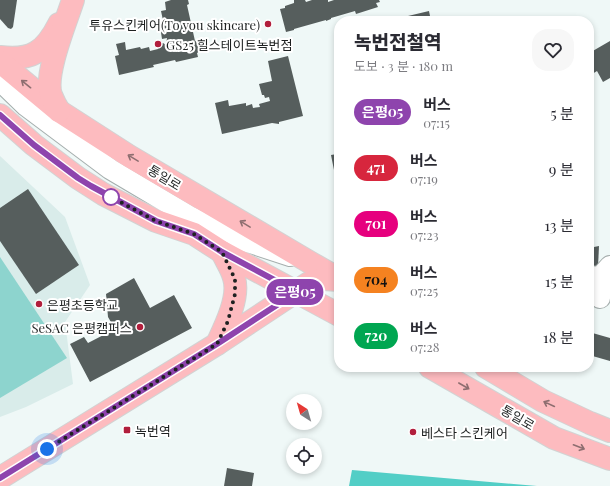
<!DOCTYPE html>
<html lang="ko">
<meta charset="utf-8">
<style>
body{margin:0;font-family:"Playfair Display","Noto Sans KR",serif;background:#f7f7f7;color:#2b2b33;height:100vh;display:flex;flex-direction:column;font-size:15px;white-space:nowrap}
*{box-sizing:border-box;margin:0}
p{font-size:13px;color:#7c7c81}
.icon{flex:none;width:22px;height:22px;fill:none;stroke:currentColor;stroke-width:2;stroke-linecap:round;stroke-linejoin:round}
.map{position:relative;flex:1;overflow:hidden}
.side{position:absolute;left:334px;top:16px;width:260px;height:356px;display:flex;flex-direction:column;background:#fff;border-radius:16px;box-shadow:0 2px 6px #0003}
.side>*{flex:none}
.badge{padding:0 8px;border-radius:13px;font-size:14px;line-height:26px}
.needle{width:26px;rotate:323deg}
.tools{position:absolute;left:286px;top:394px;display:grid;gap:8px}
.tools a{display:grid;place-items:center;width:36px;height:36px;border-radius:50%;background:#fff;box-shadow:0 2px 6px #0003;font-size:20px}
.you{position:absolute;width:20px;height:20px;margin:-10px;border:3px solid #fff;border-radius:50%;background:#1a73e8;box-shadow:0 0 0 6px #1a73e833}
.map>.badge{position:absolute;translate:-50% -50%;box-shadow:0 0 0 2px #fff}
.round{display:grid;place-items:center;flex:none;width:42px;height:42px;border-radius:16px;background:#f7f7f7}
.headline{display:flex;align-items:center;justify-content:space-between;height:68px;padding:0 20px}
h1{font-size:19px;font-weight:800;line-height:30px}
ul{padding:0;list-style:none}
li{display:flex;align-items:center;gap:12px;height:56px;padding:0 20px}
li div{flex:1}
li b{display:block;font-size:15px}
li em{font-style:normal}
li .badge{min-width:44px;font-weight:700;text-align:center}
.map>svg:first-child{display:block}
.built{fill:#d9ecea}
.green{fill:#8dd4ce}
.forest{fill:#52cec6}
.building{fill:#565e5d}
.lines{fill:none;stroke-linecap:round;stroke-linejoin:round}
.minor-casing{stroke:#a5aead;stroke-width:22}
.major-casing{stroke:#d2d3d3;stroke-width:24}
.minor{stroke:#fff;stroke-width:20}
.major{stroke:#fdbbbf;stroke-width:22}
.oneway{stroke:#8e6e70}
.line-casing{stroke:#fff;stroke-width:9}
.line{stroke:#8e44ad;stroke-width:6}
.walk{stroke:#1e2121;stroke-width:4;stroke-dasharray:0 7.2}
.poi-dot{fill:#b11e3c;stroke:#fff;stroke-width:1.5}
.stop-dot{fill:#fff;stroke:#8e44ad;stroke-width:2}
.labels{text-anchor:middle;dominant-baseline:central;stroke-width:4;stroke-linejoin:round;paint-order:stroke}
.poi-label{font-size:13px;fill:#1e2121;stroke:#fff;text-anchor:start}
.street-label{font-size:13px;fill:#1e2121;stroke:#fff}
</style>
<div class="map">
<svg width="610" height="486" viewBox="0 0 610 486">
<rect width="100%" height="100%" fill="#eff8f7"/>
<!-- built -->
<path class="built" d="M0 156 65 217 90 285 65 322 73 384 26 407 0 417Z"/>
<!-- green -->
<path class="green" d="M0 257 67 358 0 398Z"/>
<!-- forest -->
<path class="forest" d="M352 470 537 486H349Z"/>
<!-- building -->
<g class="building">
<path d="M0 0H17L13 27 11 29 8 28 0 19Z"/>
<path d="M171 0H188L189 4 187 5 195 41 198 40 200 51 197 53 198 57 176 62 175 60 153 65 154 67 119 75 115 56 119 55 116 44 125 42 126 50 140 47 141 49 149 47 150 51 158 49 157 45 163 43 166 45 167 38 162 39 160 26 164 25 161 11 166 10 165 2Z"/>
<path d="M294 0H305L306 2 312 0H328V2L334 0H379L380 2 376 3 378 7 356 14 355 11 331 18V19L326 21V20L294 29V30L286 32 280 9 285 8V6L294 3Z"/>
<path d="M429 11 431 21H409L408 16Z"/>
<path d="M610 41V78L603 82 597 71 589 76V48L591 52Z"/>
<path d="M288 56 303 116 279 122V124L272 123 222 134 215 103 228 100 229 106 246 103V106L252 104 253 108 260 107 259 104 270 101 269 97 265 98 264 95H262L259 84 272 81 268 61Z"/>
<path d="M339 144V184L337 185 331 155 337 154 336 145Z"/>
<path d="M28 189 79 265 36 294 0 241V208Z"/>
<path d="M589 204H593L590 245H589Z"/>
<path d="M599 246 598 267 589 268V248Z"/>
<path d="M134 278 150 308 174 295 192 328 90 382 70 344 84 337 88 343 115 329 108 317 106 294Z"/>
<path d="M589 332 610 338V361L589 355Z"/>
<path d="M227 468 254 473 252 486H224Z"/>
</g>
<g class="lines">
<!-- minor casing -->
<g class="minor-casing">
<g id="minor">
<path d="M0 81 26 106 110 169 191 217 226 235 290 256"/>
<path d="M589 277 601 276 610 266"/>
<path d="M600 298 601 276"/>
</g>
</g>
<!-- major casing -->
<g class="major-casing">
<g id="major">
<path d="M0 57C31 61 45 52 59 24"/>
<path d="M0 62 59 111 129 156 311 263 339 279"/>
<path d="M59 111C56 106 53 100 51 95 44 74 66 22 73 0"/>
<path d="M0 115 34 145 78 178 103 194 156 221 194 234 222 252 339 315"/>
<path d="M217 344C225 327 240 297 234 278 232 269 226 261 222 252"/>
<path d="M430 367 554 438 610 459"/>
<path d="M486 367 543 401 590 423 610 431"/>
<path d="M0 478 217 344 309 283 323 279 339 280"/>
</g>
</g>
<!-- minor -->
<use href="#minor" class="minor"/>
<!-- major -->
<use href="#major" class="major"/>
</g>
<!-- one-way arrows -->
<defs><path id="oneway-shaft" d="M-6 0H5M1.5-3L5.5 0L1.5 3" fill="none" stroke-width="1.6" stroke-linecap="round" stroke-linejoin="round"/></defs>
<g class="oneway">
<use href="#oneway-shaft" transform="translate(26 84) rotate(-141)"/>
<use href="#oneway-shaft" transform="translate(133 158) rotate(-149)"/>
<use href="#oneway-shaft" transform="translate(245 224) rotate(-149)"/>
<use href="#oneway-shaft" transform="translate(464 386) rotate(30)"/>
<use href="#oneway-shaft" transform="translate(549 404) rotate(-155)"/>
<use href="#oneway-shaft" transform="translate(579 447) rotate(21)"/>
</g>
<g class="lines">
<!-- line casing -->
<g class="line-casing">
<path id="line" d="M0 115 34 145 78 178 91 186 156 221 194 234 222 252 297 292 217 344 0 478"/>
</g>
<!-- line -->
<use href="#line" class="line"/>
<!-- walk -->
<path class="walk" d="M47 449 217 344 228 321 235 294V279L222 252 194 234 156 221 111 197"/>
</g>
<!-- markers -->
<g class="poi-dot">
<circle cx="268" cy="24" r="4"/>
<circle cx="158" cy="44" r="4"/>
<circle cx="39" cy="304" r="4"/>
<circle cx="140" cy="327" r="4"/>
<rect x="123" y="426" width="8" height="8" rx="2"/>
<circle cx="413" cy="432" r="4"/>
</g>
<circle class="stop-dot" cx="111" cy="197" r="8"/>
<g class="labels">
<!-- poi labels -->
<g class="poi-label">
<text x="260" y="24" text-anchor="end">투유스킨케어(To you skincare)</text>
<text x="166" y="44">GS25 힐스테이트녹번점</text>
<text x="47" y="304">은평초등학교</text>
<text x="132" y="327" text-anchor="end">SeSAC 은평캠퍼스</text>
<text x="135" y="430">녹번역</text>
<text x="421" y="432">베스타 스킨케어</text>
</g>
<!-- street labels -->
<g class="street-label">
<text transform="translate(165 177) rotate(31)">통일로</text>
<text transform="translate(518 417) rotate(30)">통일로</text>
</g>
</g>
</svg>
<div class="tools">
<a><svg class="needle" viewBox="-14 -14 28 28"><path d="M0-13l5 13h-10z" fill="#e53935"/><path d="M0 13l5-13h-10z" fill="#7c7c81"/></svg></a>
<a><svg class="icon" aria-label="locate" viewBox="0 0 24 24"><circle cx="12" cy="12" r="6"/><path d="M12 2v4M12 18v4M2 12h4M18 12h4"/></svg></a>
</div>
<div class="you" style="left:47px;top:449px"></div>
<b class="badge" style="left:295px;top:292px;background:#8e44ad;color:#fff">은평05</b>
<section class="side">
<div class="headline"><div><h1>녹번전철역</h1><p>도보 · 3 분 · 180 m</p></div><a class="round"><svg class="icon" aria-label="heart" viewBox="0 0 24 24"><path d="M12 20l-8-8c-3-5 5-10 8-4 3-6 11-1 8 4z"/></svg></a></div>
<ul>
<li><span class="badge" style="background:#8e44ad;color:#fff">은평05</span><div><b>버스</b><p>07:15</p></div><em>5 분</em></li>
<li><span class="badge" style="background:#d7263d;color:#fff">471</span><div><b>버스</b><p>07:19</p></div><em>9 분</em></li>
<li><span class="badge" style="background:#e6007e;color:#fff">701</span><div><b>버스</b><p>07:23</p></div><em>13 분</em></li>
<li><span class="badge" style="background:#f58220;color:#111">704</span><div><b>버스</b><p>07:25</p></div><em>15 분</em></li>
<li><span class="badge" style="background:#00a651;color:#fff">720</span><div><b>버스</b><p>07:28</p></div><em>18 분</em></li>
</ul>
</section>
</div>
